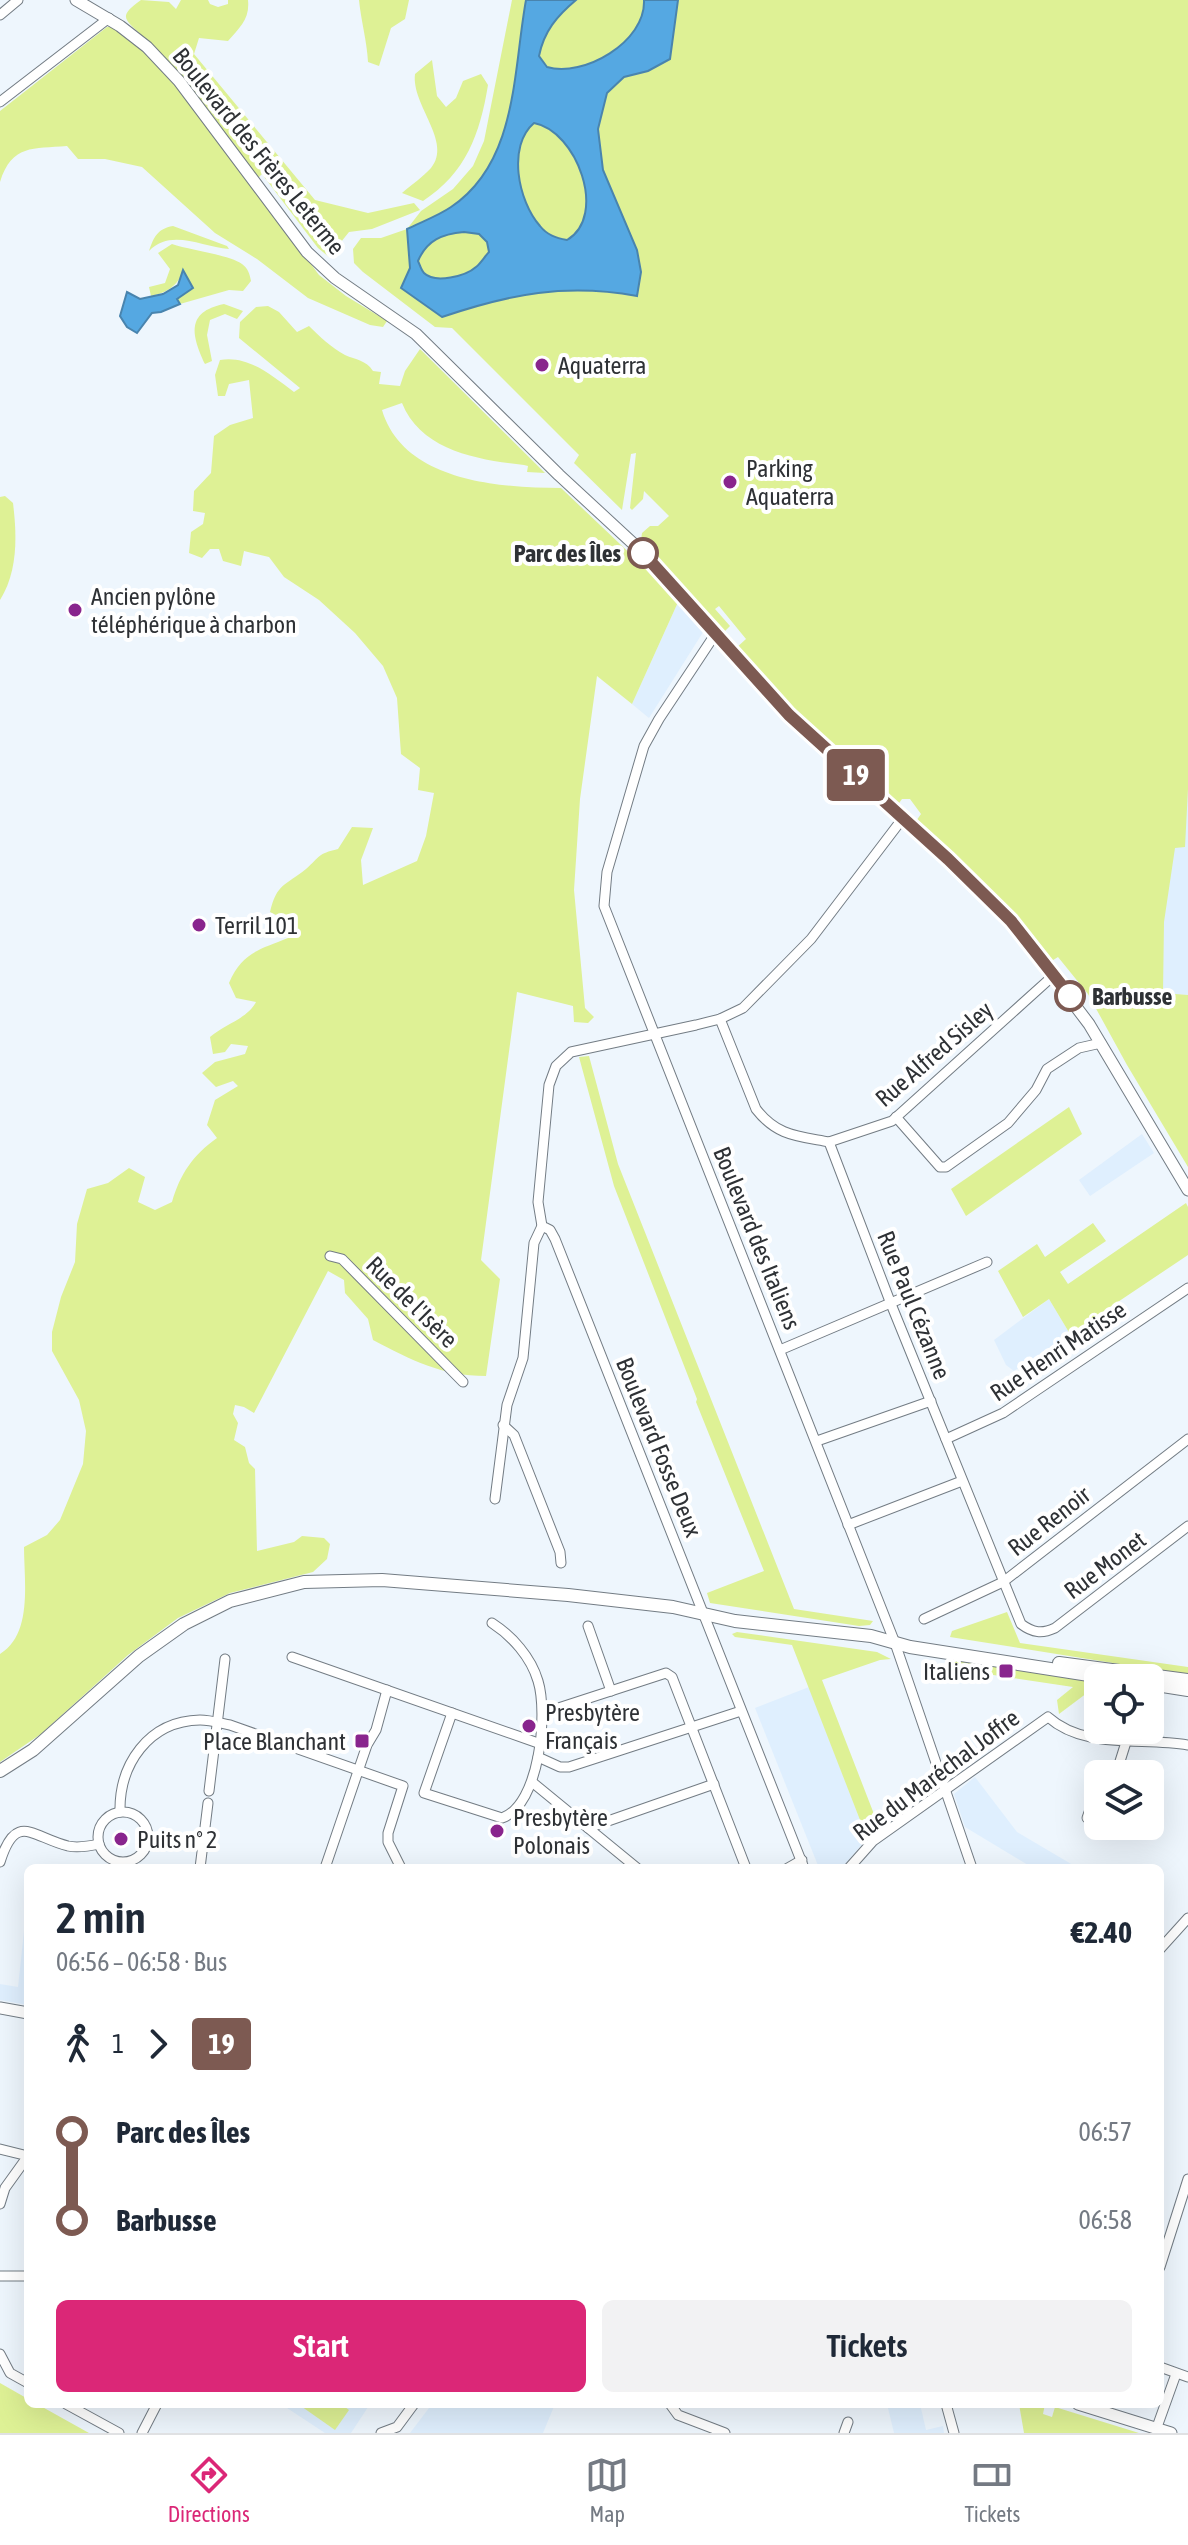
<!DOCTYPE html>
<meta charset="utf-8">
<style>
body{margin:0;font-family:"Asap Condensed",sans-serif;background:#f2f2f3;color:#1f2937;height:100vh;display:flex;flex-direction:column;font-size:30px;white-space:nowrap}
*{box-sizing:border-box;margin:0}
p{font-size:26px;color:#747a83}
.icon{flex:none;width:44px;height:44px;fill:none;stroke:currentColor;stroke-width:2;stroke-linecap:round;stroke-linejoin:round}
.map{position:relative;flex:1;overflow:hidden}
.panel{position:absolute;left:24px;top:1864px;width:1140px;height:544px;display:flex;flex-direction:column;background:#fff;border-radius:12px;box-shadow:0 8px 32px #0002}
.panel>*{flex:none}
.badge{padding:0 16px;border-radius:6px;font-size:28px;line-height:52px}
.fabs{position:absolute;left:1084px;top:1664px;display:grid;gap:16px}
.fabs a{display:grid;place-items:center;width:80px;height:80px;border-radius:12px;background:#fff;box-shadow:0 8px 32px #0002;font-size:40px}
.map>.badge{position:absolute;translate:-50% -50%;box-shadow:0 0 0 4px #fff}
.legs{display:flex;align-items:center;gap:12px;height:88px;padding:0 32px;font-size:26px}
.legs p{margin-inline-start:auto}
.headline{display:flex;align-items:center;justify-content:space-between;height:136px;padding:0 32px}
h1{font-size:44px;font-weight:600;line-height:60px}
.cta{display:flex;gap:16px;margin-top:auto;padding:16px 32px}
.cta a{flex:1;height:92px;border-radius:12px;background:#db2777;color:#fff;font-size:32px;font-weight:600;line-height:92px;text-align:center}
.cta a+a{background:#f2f2f3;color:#1f2937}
ul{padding:0 32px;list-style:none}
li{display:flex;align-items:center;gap:28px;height:88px;font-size:30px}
li i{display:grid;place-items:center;width:12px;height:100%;margin:0 10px;background:currentColor}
li i::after{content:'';width:20px;height:20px;margin:-10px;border:6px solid;border-radius:50%;background:#fff}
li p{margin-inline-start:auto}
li:first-child i{background:linear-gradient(#0000 50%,currentColor 0)}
li:last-child i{background:linear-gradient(currentColor 50%,#0000 0)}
.menu{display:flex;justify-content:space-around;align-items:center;height:112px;border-top:2px solid #e0e1e3;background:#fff;font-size:22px;color:#747a83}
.menu a{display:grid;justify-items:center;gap:4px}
.menu .current{color:#db2777}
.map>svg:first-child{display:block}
.built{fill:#dfeffe}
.green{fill:#def195}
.water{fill:#55a8e2;stroke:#4984ae;stroke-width:2;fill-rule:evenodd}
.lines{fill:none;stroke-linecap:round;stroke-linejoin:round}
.minor-casing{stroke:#737c84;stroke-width:11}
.tertiary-casing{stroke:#737c84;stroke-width:13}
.secondary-casing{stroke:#737c84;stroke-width:14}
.minor{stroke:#fff;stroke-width:9}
.tertiary{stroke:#fff;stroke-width:11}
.secondary{stroke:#fff;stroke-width:12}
.line-1-casing{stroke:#fff;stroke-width:18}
.line-1{stroke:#7d5a52;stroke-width:12}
.poi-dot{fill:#89258d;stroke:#fff;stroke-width:3}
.stop-1-dot{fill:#fff;stroke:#7d5a52;stroke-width:4}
.labels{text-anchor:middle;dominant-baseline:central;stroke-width:8;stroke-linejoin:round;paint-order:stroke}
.street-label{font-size:24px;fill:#2e3135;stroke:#fff}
.poi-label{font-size:24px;fill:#2e3135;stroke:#fff;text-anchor:start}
.stop-label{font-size:24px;font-weight:bold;fill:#2e3135;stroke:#fff;text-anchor:end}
</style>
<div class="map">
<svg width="1188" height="2433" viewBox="0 0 1188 2433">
<rect width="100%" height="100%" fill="#eef6fd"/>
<!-- built -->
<g class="built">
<path d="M679 600 705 629 649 718 632 704Z"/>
<path d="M1188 789V995L1153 993V847L1186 797Z"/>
<path d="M1142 1134 1154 1153 1090 1196 1079 1180Z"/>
<path d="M1049 1299 1070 1334 1014 1371 1006 1365 994 1340Z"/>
<path d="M809 1687 867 1838 842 1868H819L755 1708Z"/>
<path d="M975 1777 1017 1832 1078 1868H1033L965 1827 954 1794Z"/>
<path d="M28 1894V2005L0 2000V1984L18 1987Z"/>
<path d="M281 2404H370L351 2433H325Z"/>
<path d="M432 2404H555L543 2433H410Z"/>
<path d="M887 2404H920L926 2430 943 2426 944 2433H894Z"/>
</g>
<!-- green -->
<g class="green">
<path d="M141 0 169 2 176 9 181 0H208L210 4 218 7 228 4V0H248C250 19 240 27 228 41L199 38 194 54 315 200 368 213 414 203 420 210 372 229 349 232 329 257 318 248 262 174 252 184 319 275 346 296 387 321 383 327 370 325 308 298 257 259 215 233 142 167 105 159H78L67 146C33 149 12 144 0 182V111L107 27 115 26 135 42 143 37C126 19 116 18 141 0Z"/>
<path d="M359 0H409L405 19 391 28 379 66 368 62C367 41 361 21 359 0Z"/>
<path d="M512 0H1188V789L1185 847 1175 848 1164 922 1163 993 1188 995V1167L1127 1065 1088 994 1058 957 1050 962 1006 908 914 824 921 814 910 799H902L897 806 798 718 735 649 746 639 719 606 715 609 730 626 724 632 653 557V551L641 540 642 533 650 526H658L669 516 644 491 643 499 632 510 630 508 636 453 631 454 622 510 574 463 579 455 452 328 435 327 363 272 354 263 353 249 361 238H381L407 229 421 211 453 189 473 166 484 141Z"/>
<path d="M432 60 437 96 446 107 456 98 463 81 481 74 488 85C480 134 466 173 423 201L402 193C411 185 423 177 431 168 453 142 411 105 415 74Z"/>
<path d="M173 226 227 246 229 249C202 247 171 228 149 251 154 237 157 229 173 226Z"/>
<path d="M172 244C189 250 230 255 242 264 248 268 250 275 251 281L243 291 229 290 180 304 177 299 184 271C176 286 169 292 151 296L149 287 165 283 170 269 158 253Z"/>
<path d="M224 304 243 311 237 319 225 314 210 320 207 335 212 361 205 364C192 336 185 312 224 304Z"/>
<path d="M268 306 279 312 297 332 309 326C320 337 331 347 345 355 356 360 366 360 373 371L381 372 379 384 400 386 405 371 420 349 545 473 527 472 528 466 524 465C479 460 421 451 402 403L382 410C403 481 499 488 561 488L679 600 632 704 597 676 580 799 574 890 585 1008 594 1017 588 1023 574 1022 573 1006 517 992 481 1260 500 1279 486 1376C442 1376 411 1360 373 1340L368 1319 345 1293 344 1280 328 1271 254 1413 244 1407 235 1405 233 1414 238 1423 234 1440 245 1447 249 1463 255 1469 257 1551 294 1542 302 1536 324 1538 330 1544 327 1559 313 1572 230 1593 178 1618 128 1655 41 1734 0 1762V1654C33 1634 24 1581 24 1547L47 1535 60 1520 83 1464 86 1431 79 1400 52 1351V1332L61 1297 75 1262 77 1224 87 1189 108 1183 129 1168 145 1177 138 1202 155 1210 172 1202C180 1174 193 1155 217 1138L207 1125 215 1100 238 1086 233 1081 216 1087 202 1073 215 1062 245 1054 248 1046 231 1044 225 1052 213 1054 210 1037C225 1024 247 1019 256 1002L236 998 229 983C242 953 258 950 288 938L284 919 270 912C277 883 285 886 306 869 321 856 317 854 338 849L352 827 373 828 361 860 363 885 417 861 426 836 434 793 418 790 420 768 401 754 397 698 383 666 355 633 319 600 284 577 269 557 244 551 241 566 223 561 219 549H210L202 558 189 553 191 532 203 524 205 513 193 511 194 491 211 473 214 436 230 425 253 418 249 380 229 384 225 396H218L215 375 220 360C248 355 271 375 294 392L300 388 239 338 240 322 256 307Z"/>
<path d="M5 496 13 503C17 536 18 571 0 600V497Z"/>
<path d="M589 1056 618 1164 794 1609 873 1621 870 1625 859 1626 710 1603 707 1593 764 1571 696 1402 697 1399 614 1186 579 1057Z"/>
<path d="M1069 1107 1082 1134 966 1216 951 1189Z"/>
<path d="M1186 1203 1188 1207V1255L1070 1334 1049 1299 1023 1317 998 1271 1037 1244 1045 1257 1093 1223 1106 1241 1060 1272 1068 1284Z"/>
<path d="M1007 1612 1020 1643 1188 1667V1675L950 1637 952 1631Z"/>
<path d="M737 1632 877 1652 891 1659 880 1660 822 1680 879 1827 867 1838 792 1645 735 1637 732 1634Z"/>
<path d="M946 1659 1098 1682V1691L1091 1690 1059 1714 1057 1700 1073 1687 967 1671Z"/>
<path d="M0 2383 28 2399V2404H37L89 2433H0Z"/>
<path d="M298 2404H341L349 2410 335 2430Z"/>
<path d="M1019 2404H1045L1043 2414 1052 2417 1055 2407 1139 2433H1024Z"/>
</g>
<!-- water -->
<g class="water">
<path d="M526 0H576C557 16 544 31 539 56L547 67C583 78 646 42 644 0H678L670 59 648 71 624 77 607 93 598 129 603 170 637 250 641 272 637 296C566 283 510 294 442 317L401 288 410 268 407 229C421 222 438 216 451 207 518 162 513 71 526 0ZM534 123C577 131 608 216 567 240 556 238 547 235 540 226 518 201 507 146 534 123ZM464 232 479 234 487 242 489 252C485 256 481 263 476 267 466 276 435 284 424 273 421 270 420 265 418 261 427 240 442 234 464 232Z"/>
<path d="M183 270 193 288 177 299 180 304 161 312 152 313 137 333 127 327 120 316 127 292 140 299 163 294 178 285Z"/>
</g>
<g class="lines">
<!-- minor casing -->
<g class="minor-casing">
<g id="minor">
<path d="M0 15 18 0"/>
<path d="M0 102 109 18"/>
<path d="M716 633 659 719 644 746 607 872 604 906 895 1643 972 1868"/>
<path d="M720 1019 756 1109C777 1136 797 1136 829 1142L891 1304 1021 1624C1033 1633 1042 1634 1055 1628L1188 1526"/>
<path d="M896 1117 940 1167H946L1008 1123 1036 1090 1047 1069 1079 1048 1101 1043"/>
<path d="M829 1142 892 1121 1054 975"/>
<path d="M330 1256 342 1259 463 1382"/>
<path d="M780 1350 987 1262"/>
<path d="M503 1425 514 1435 560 1552 561 1563"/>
<path d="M946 1439 1003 1413 1188 1288"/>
<path d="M817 1441 931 1401"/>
<path d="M495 1499 507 1405 523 1358 534 1243 542 1226"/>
<path d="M848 1525 962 1481"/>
<path d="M924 1619 1003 1582 1188 1439"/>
<path d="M588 1626 611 1691"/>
<path d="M292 1657 538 1743"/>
<path d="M452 1713 424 1793 502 1818C540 1805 548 1713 538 1681 531 1657 512 1636 492 1623"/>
<path d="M543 1713 666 1673 672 1677 746 1868"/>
<path d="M538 1757 560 1767H569L741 1711"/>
<path d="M1116 1774 1127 1739"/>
<path d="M532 1782 637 1868"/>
<path d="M209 1791 225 1659"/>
<path d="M120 1812C119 1765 148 1721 200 1720 210 1720 220 1723 230 1725L403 1786 388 1833V1842L401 1868"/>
<circle cx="123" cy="1837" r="25"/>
<path d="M1087 1818 1093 1801 1098 1795"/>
<path d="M588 1828 714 1784"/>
<path d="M149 1837 203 1843"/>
<path d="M0 1862C16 1811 32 1837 68 1846 77 1848 90 1846 99 1844"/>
<path d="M200 1868 208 1803"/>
<path d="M325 1868 367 1745 376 1730 387 1690"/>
<path d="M788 1868 802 1860"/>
<path d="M804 1868 555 1239 550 1230 542 1226 538 1202 549 1085 556 1066 571 1052 696 1025 720 1019 743 1008 811 939 903 818"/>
<path d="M849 1868 873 1841 1048 1717C1085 1750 1141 1737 1188 1745"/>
<path d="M1160 1949 1188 1918"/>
<path d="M0 2149 28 2156"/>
<path d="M0 2204 5 2188 28 2156"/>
<path d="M1160 2267 1188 2179"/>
<path d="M0 2276H28"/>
<path d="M0 2354 10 2373 28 2383"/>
<path d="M1160 2367 1188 2377"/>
<path d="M66 2404 119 2433"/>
<path d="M670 2404 678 2415 725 2433"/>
<path d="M946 2404 954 2433"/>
<path d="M1157 2427 1176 2374"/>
<path d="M142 2433 157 2404"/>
<path d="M381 2433 397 2427 414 2404"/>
<path d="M844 2433 848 2422"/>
</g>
</g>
<!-- tertiary casing -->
<g class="tertiary-casing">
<g id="tertiary">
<path d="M76 0 120 26 147 47 179 81 307 252 335 278 416 334 559 475 652 561 789 715 948 859 1011 921 1089 1024 1188 1190"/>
<path d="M0 2008 28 2013"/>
<path d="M1078 2404 1171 2433"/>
</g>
</g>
<!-- secondary casing -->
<g class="secondary-casing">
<g id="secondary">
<path d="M1059 1663 1188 1680"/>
<path d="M1150 1684 1188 1690"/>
<path d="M0 1771 33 1750 139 1656 184 1624 230 1601 304 1582 382 1580 568 1595 673 1607 735 1621 871 1636 910 1647 1108 1678"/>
</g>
</g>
<!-- minor -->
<use href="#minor" class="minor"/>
<!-- tertiary -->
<use href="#tertiary" class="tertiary"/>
<!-- secondary -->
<use href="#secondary" class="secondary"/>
</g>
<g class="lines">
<!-- line-1 casing -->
<g class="line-1-casing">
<path id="line-1" d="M643 553 789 715 948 859 1011 921 1070 996"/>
</g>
<!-- line-1 -->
<use href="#line-1" class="line-1"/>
</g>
<!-- markers -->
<g class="poi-dot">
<circle cx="542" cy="365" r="8"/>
<circle cx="730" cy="482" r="8"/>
<circle cx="75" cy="610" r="8"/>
<circle cx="199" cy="925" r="8"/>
<rect x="998" y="1663" width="16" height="16" rx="4"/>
<circle cx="529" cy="1726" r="8"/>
<rect x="354" y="1733" width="16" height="16" rx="4"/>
<circle cx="497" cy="1831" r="8"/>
<circle cx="121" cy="1839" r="8"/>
</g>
<g class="stop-1-dot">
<circle cx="643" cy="553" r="14"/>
<circle cx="1070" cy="996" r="14"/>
</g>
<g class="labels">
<!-- street labels -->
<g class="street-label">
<text transform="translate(259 151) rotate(51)">Boulevard des Frères Leterme</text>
<text transform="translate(934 1054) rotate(-41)">Rue Alfred Sisley</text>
<text transform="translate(757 1238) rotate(68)">Boulevard des Italiens</text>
<text transform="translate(412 1302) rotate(45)">Rue de l'Isère</text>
<text transform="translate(914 1305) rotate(68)">Rue Paul Cézanne</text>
<text transform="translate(1058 1351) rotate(-34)">Rue Henri Matisse</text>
<text transform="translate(659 1447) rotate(68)">Boulevard Fosse Deux</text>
<text transform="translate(1049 1521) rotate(-38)">Rue Renoir</text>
<text transform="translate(1105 1565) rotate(-37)">Rue Monet</text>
<text transform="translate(936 1775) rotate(-37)">Rue du Maréchal Joffre</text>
</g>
<!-- poi labels -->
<g class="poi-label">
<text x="558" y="365">Aquaterra</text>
<text x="746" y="468">Parking<tspan x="746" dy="28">Aquaterra</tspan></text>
<text x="91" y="596">Ancien pylône<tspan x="91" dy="28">téléphérique à charbon</tspan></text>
<text x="215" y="925">Terril 101</text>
<text x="990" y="1671" text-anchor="end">Italiens</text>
<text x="545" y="1712">Presbytère<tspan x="545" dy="28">Français</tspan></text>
<text x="346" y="1741" text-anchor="end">Place Blanchant</text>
<text x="513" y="1817">Presbytère<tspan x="513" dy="28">Polonais</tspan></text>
<text x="137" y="1839">Puits n° 2</text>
</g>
<!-- stop labels -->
<g class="stop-label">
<text x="621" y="553">Parc des Îles</text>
<text x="1092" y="996" text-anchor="start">Barbusse</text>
</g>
</g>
</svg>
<div class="fabs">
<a><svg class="icon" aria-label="locate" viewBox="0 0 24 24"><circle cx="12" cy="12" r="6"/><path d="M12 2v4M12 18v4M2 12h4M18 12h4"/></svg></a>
<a><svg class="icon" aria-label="layers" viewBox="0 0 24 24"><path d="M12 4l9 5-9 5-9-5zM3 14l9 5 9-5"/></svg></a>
</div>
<b class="badge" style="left:856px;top:775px;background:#7d5a52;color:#fff">19</b>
<section class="panel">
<div class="headline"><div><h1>2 min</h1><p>06:56 – 06:58 · Bus</p></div><b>€2.40</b></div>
<div class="legs"><svg class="icon" aria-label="walk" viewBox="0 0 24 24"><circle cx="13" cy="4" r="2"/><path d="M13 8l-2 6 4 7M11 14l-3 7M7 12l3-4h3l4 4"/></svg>1<svg class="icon" aria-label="forward" viewBox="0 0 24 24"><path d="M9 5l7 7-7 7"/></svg><b class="badge" style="background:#7d5a52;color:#fff">19</b></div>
<ul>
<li><i style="color:#7d5a52"></i><b>Parc des Îles</b><p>06:57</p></li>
<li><i style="color:#7d5a52"></i><b>Barbusse</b><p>06:58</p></li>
</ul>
<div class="cta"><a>Start</a><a>Tickets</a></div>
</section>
</div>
<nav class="menu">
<a class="current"><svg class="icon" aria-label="directions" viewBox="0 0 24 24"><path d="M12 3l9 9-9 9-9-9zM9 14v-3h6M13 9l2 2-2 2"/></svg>Directions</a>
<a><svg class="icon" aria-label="map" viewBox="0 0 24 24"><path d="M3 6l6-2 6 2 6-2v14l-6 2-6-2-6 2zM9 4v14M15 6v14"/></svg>Map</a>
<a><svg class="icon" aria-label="tickets" viewBox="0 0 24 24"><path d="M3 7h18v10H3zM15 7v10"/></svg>Tickets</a>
</nav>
